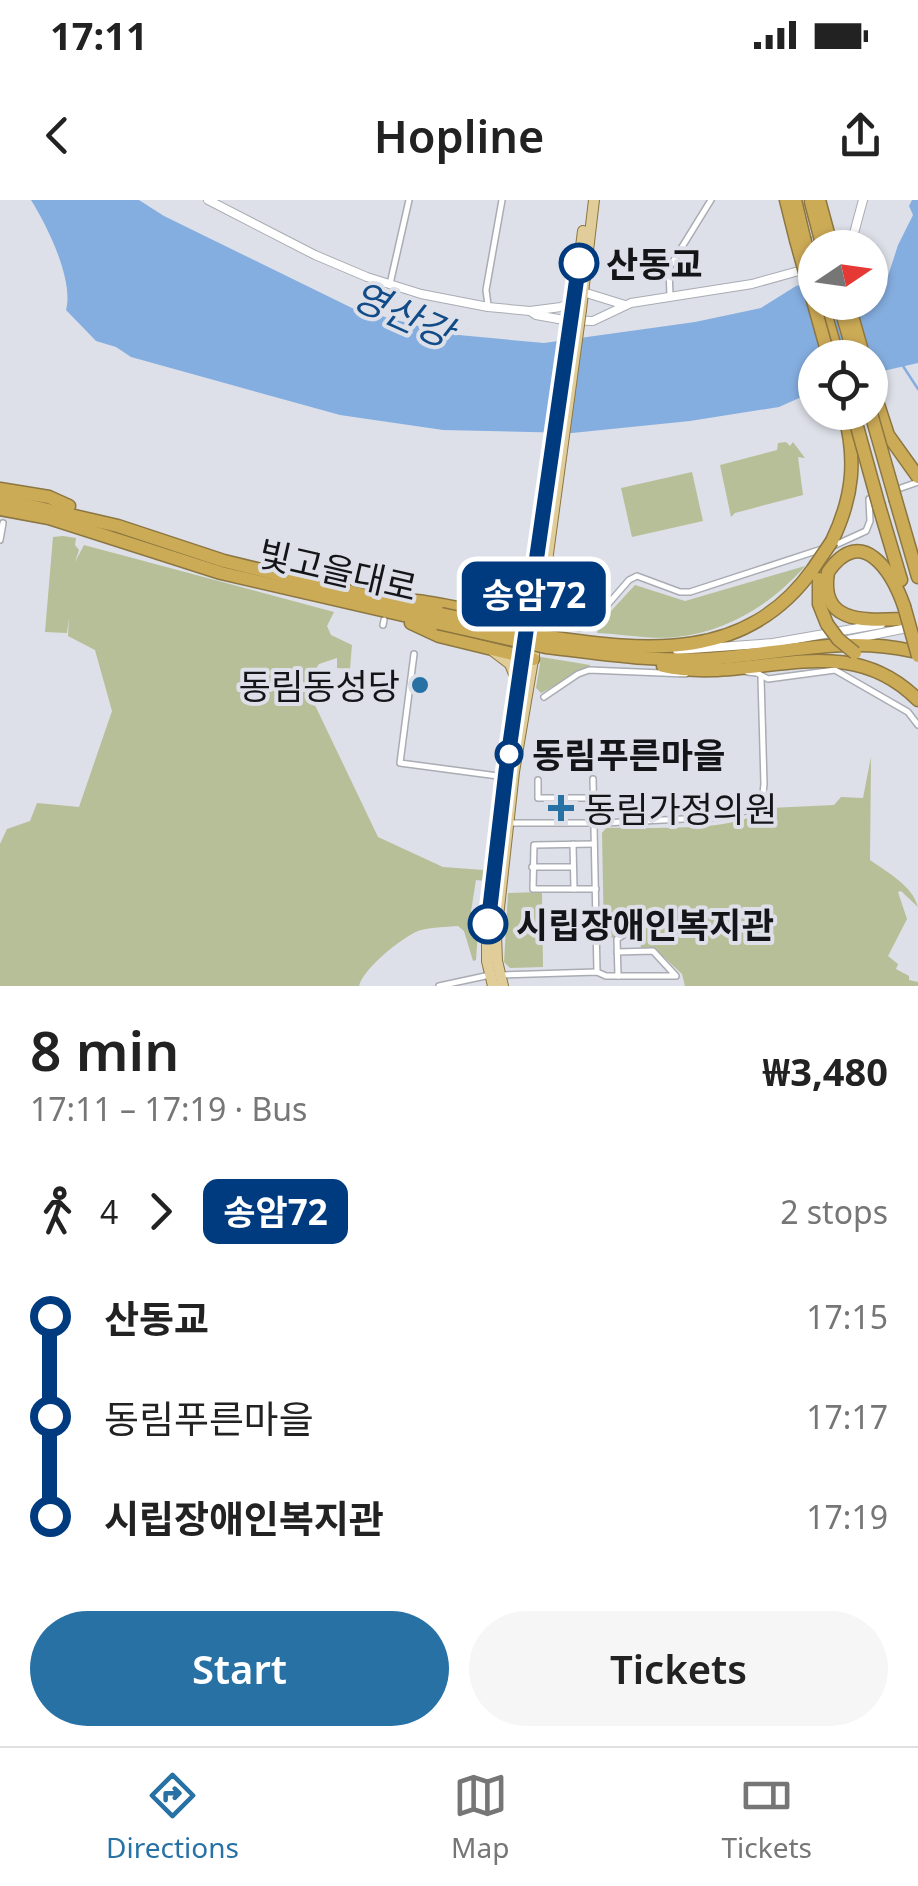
<!DOCTYPE html>
<meta charset="utf-8">
<style>
body{margin:0;font-family:"Noto Sans","Noto Sans KR",sans-serif;background:#f6f6f6;color:#222;height:100vh;display:flex;flex-direction:column;font-size:38px;white-space:nowrap}
*{box-sizing:border-box;margin:0}
p{font-size:32px;color:#767676}
.icon{flex:none;width:55px;height:55px;fill:none;stroke:currentColor;stroke-width:2;stroke-linecap:round;stroke-linejoin:round}
.map{position:relative;height:786px;overflow:hidden}
.drawer{display:flex;flex-direction:column;background:#fff;flex:1}
.drawer>*{flex:none}
.badge{padding:0 20px;border-radius:15px;font-size:35px;line-height:65px}
.needle{width:65px;rotate:77deg}
.controls{position:absolute;left:798px;top:30px;display:grid;gap:20px}
.controls a{display:grid;place-items:center;width:90px;height:90px;border-radius:50%;background:#fff;box-shadow:0 2px 8px #0004;font-size:50px}
.map>.badge{position:absolute;translate:-50% -50%;box-shadow:0 0 0 5px #fff}
.legs{display:flex;align-items:center;gap:15px;height:110px;padding:0 30px;font-size:32px}
.legs p{margin-inline-start:auto}
.summary{display:flex;align-items:center;justify-content:space-between;height:170px;padding:0 30px}
h1{font-size:55px;font-weight:600;line-height:75px}
.cta{display:flex;gap:20px;margin-top:auto;padding:20px 30px}
.cta a{flex:1;height:115px;border-radius:60px;background:#2871a5;color:#fff;font-size:40px;font-weight:600;line-height:115px;text-align:center}
.cta a+a{background:#f6f6f6;color:#222}
ul{padding:0 30px;list-style:none}
li{display:flex;align-items:center;gap:35px;height:100px;font-size:38px}
li i{display:grid;place-items:center;width:15px;height:100%;margin:0 12px;background:currentColor}
li i::after{content:'';width:25px;height:25px;margin:-12px;border:8px solid;border-radius:50%;background:#fff}
li p{margin-inline-start:auto}
li:first-child i{background:linear-gradient(#0000 50%,currentColor 0)}
li:last-child i{background:linear-gradient(currentColor 50%,#0000 0)}
.status{display:flex;justify-content:space-between;align-items:center;height:70px;padding:0 50px;background:#fff;direction:ltr}
.status svg{height:28px;fill:currentColor}
header{display:flex;justify-content:space-between;align-items:center;height:130px;padding:0 30px;background:#fff;font-size:45px;font-weight:600}
.menu{display:flex;justify-content:space-around;align-items:center;height:140px;border-top:2px solid #e0e0e0;background:#fff;font-size:28px;color:#767676}
.menu a{display:grid;justify-items:center;gap:5px}
.menu .on{color:#2871a5}
.map>svg:first-child{display:block}
.green{fill:#b6bf97}
.water{fill:#85aee0}
.lines{fill:none;stroke-linecap:round;stroke-linejoin:round}
.stream{stroke:#85aee0;stroke-width:2.5}
.street-casing{stroke:#a9acb3;stroke-width:8}
.secondary-casing{stroke:#a9acb3;stroke-width:10}
.primary-casing{stroke:#8c7641;stroke-width:12}
.highway-casing{stroke:#8c7641;stroke-width:15}
.street{stroke:#fff;stroke-width:5}
.secondary{stroke:#fff;stroke-width:8}
.primary{stroke:#e0cd9a;stroke-width:10}
.highway{stroke:#ccab57;stroke-width:12}
.primary-bridge-casing{stroke:#8c7641;stroke-width:12;stroke-linecap:butt}
.highway-bridge-casing{stroke:#8c7641;stroke-width:15;stroke-linecap:butt}
.primary-bridge{stroke:#e0cd9a;stroke-width:10}
.highway-bridge{stroke:#ccab57;stroke-width:12}
.line-1-casing{stroke:#fff;stroke-width:22}
.line-1{stroke:#003b80;stroke-width:15}
.stop-1-dot{fill:#fff;stroke:#003b80;stroke-width:5}
.poi-dot{fill:#2871a5;stroke:#dde0e8;stroke-width:4}
.labels{text-anchor:middle;dominant-baseline:central;stroke-width:8;stroke-linejoin:round;paint-order:stroke}
.stop-label{font-size:35px;font-weight:bold;fill:#141518;stroke:#dde0e8;text-anchor:start}
.street-label{font-size:35px;fill:#141518;stroke:#dde0e8}
.poi-label{font-size:35px;fill:#141518;stroke:#dde0e8;text-anchor:end}
.water-label{font-size:38px;font-style:italic;fill:#124c88;stroke:#dde0e8}
</style>
<div class="status"><b>17:11</b><svg viewBox="0 0 49 12"><path d="M0 12V9h3v3zM5 12V6h3v6zM10 12V3h3v9zM15 12V0h3v12zM26 1h20v11H26zM47 4h2v5h-2z"/></svg></div>
<header><svg class="icon" aria-label="back" viewBox="0 0 24 24"><path d="M15 5l-7 7 7 7"/></svg>Hopline<svg class="icon" aria-label="share" viewBox="0 0 24 24"><path d="M12 15V3M7 8l5-5 5 5M5 13v7h14v-7"/></svg></header>
<div class="map">
<svg width="918" height="786" viewBox="0 0 918 786">
<rect width="100%" height="100%" fill="#dde0e8"/>
<!-- green -->
<g class="green">
<path d="M786 242 790 246 793 242 805 258 798 257 803 295 735 313 731 317 720 265 777 250 778 243Z"/>
<path d="M692 272 703 321 632 337 621 288Z"/>
<path d="M63 336 76 338 75 345 79 350 75 362 84 345 334 412 327 426 331 435 352 445 350 469 337 468V458L319 464 310 477 313 501 378 637 443 667 484 670 485 681 476 680 469 724 478 731 476 760 473 761 464 731 458 726C446 727 429 727 418 731 401 738 363 769 359 786H0V644L7 629 30 621 37 603 79 607 112 511 95 450 68 436 69 418 67 433 45 432 53 337Z"/>
<path d="M805 366C772 404 728 431 677 437 652 440 623 434 597 433L599 424 635 385 685 401Z"/>
<path d="M541 457 590 465 589 468 541 493 536 488Z"/>
<path d="M871 557 870 660C888 673 912 685 918 707L901 691 898 692 907 719 888 756 898 764 896 769 909 776V780L918 782V786H685L682 774 655 749H641L640 736 604 738 602 633 606 628C643 627 726 632 756 614 764 609 766 602 769 594L770 608 834 605 841 597 863 598Z"/>
<path d="M542 692 543 767 510 768 504 762 508 693Z"/>
</g>
<!-- water -->
<path class="water" d="M31 0H139L164 16 352 108 448 134 544 143 695 122 761 108 796 86 815 82V102H870V90L887 79 898 45 913 15 909 6 912 0H918V163L870 174V158H815V191L779 207 690 221 572 233 443 230 340 215 131 157 116 147 96 141 66 110C74 81 48 27 31 0Z"/>
<g class="lines">
<!-- stream -->
<path class="stream" d="M903 166 918 189"/>
<!-- street casing -->
<g class="street-casing">
<g id="street">
<path d="M390 84 409 0"/>
<path d="M670 96 669 68 711 0"/>
<path d="M488 105 486 90 502 0"/>
<path d="M898 289 918 282"/>
<path d="M0 340 3 323"/>
<path d="M833 346 866 331 870 321 869 299"/>
<path d="M542 423 580 428 590 425 629 380 637 376 680 392H690L822 349"/>
<path d="M383 425 384 420"/>
<path d="M414 454 400 563 498 576 506 571"/>
<path d="M747 472 757 473 768 479 835 470 908 512 918 525"/>
<path d="M544 497 578 474 589 470 686 474"/>
<path d="M593 579 597 772"/>
<path d="M538 580V598H594"/>
<path d="M509 623H603L724 617 752 609 763 594 764 584 761 478"/>
<path d="M573 644 574 689"/>
<path d="M594 644 534 645 533 689H596"/>
<path d="M532 667H573"/>
<path d="M501 775 597 772 606 776H676L653 751 617 752"/>
<path d="M618 776 617 739 625 734"/>
<path d="M439 786 490 775"/>
</g>
</g>
<!-- secondary casing -->
<g class="secondary-casing">
<g id="secondary">
<path d="M208 0 315 55 367 77 421 94 488 107 530 111 536 115 564 120 593 121 631 103 752 84 806 69"/>
<path d="M850 48 863 0"/>
<path d="M583 92 625 105"/>
<path d="M530 111 561 107 574 101"/>
<path d="M848 440 907 428"/>
<path d="M677 450 773 443 881 424"/>
</g>
</g>
<!-- primary casing -->
<g class="primary-casing">
<g id="primary">
<path d="M573 109 583 31"/>
<path d="M581 110 594 0"/>
<path d="M493 451 510 464 518 484"/>
<path d="M493 786 487 761V735L506 571 524 453"/>
<path d="M503 786 497 761 496 735 514 572 534 454"/>
</g>
</g>
<!-- highway casing -->
<g class="highway-casing">
<g id="highway">
<path d="M786 0 796 40"/>
<path d="M795 0 804 38"/>
<path d="M819 0 832 48"/>
<path d="M811 2 823 48"/>
<path d="M822 102 838 158"/>
<path d="M839 102 855 158"/>
<path d="M848 102 864 158"/>
<path d="M870 180 888 235 918 277"/>
<path d="M0 289 49 297 69 306"/>
<path d="M0 299 118 326 224 361 441 414"/>
<path d="M896 301 918 377"/>
<path d="M879 306 901 380"/>
<path d="M0 309 49 318 221 373 438 423"/>
<path d="M832 341C853 297 857 260 844 212"/>
<path d="M819 379V404L827 424"/>
<path d="M416 401C458 405 497 421 539 423"/>
<path d="M904 406C892 372 862 323 828 372 819 426 868 420 905 419"/>
<path d="M411 423 439 436 533 459"/>
<path d="M547 437C646 451 746 463 813 369"/>
<path d="M546 447C600 453 652 462 706 459 775 455 844 435 912 451"/>
<path d="M663 466C751 486 843 424 918 500"/>
</g>
</g>
<!-- street -->
<use href="#street" class="street"/>
<!-- secondary -->
<use href="#secondary" class="secondary"/>
<!-- primary -->
<use href="#primary" class="primary"/>
<!-- highway -->
<use href="#highway" class="highway"/>
<!-- primary-bridge casing -->
<g class="primary-bridge-casing">
<g id="primary-bridge">
<path d="M531 413 573 109"/>
<path d="M540 413 581 110"/>
</g>
</g>
<!-- highway-bridge casing -->
<g class="highway-bridge-casing">
<g id="highway-bridge">
<path d="M804 38 815 76"/>
<path d="M796 40 829 158"/>
<path d="M870 210 896 301"/>
<path d="M853 212 879 306"/>
<path d="M813 369 832 341"/>
<path d="M904 406 918 456"/>
<path d="M441 414 547 437"/>
<path d="M438 423 546 447"/>
<path d="M827 424 838 439 855 453"/>
</g>
</g>
<!-- primary-bridge -->
<use href="#primary-bridge" class="primary-bridge"/>
<!-- highway-bridge -->
<use href="#highway-bridge" class="highway-bridge"/>
</g>
<g class="lines">
<!-- line-1 casing -->
<g class="line-1-casing">
<path id="line-1" d="M488 724 506 571 579 63"/>
</g>
<!-- line-1 -->
<use href="#line-1" class="line-1"/>
</g>
<!-- markers -->
<g class="stop-1-dot">
<circle cx="579" cy="63" r="18"/>
<circle cx="509" cy="554" r="12"/>
<circle cx="488" cy="724" r="18"/>
</g>
<g class="poi-dot">
<circle cx="420" cy="485" r="10"/>
<path d="M556 593h10v10h10v10h-10v10h-10v-10h-10v-10h10z"/>
</g>
<g class="labels">
<!-- stop labels -->
<g class="stop-label">
<text x="606" y="63">산동교</text>
<text x="532" y="554">동림푸른마을</text>
<text x="516" y="724">시립장애인복지관</text>
</g>
<!-- street labels -->
<g class="street-label">
<text transform="translate(338 370) rotate(13)">빛고을대로</text>
</g>
<!-- poi labels -->
<g class="poi-label">
<text x="400" y="485">동림동성당</text>
<text x="584" y="608" text-anchor="start">동림가정의원</text>
</g>
<!-- water labels -->
<g class="water-label">
<text transform="translate(403 113) rotate(24)">영산강</text>
</g>
</g>
</svg>
<div class="controls">
<a><svg class="needle" viewBox="-14 -14 28 28"><path d="M0-13l5 13h-10z" fill="#e53935"/><path d="M0 13l5-13h-10z" fill="#767676"/></svg></a>
<a><svg class="icon" aria-label="locate" viewBox="0 0 24 24"><circle cx="12" cy="12" r="6"/><path d="M12 2v4M12 18v4M2 12h4M18 12h4"/></svg></a>
</div>
<b class="badge" style="left:534px;top:394px;background:#003b80;color:#fff">송암72</b>
</div>
<section class="drawer">
<div class="summary"><div><h1>8 min</h1><p>17:11 – 17:19 · Bus</p></div><b>₩3,480</b></div>
<div class="legs"><svg class="icon" aria-label="walk" viewBox="0 0 24 24"><circle cx="13" cy="4" r="2"/><path d="M13 8l-2 6 4 7M11 14l-3 7M7 12l3-4h3l4 4"/></svg>4<svg class="icon" aria-label="forward" viewBox="0 0 24 24"><path d="M9 5l7 7-7 7"/></svg><b class="badge" style="background:#003b80;color:#fff">송암72</b><p>2 stops</p></div>
<ul>
<li><i style="color:#003b80"></i><b>산동교</b><p>17:15</p></li>
<li><i style="color:#003b80"></i><span>동림푸른마을</span><p>17:17</p></li>
<li><i style="color:#003b80"></i><b>시립장애인복지관</b><p>17:19</p></li>
</ul>
<div class="cta"><a>Start</a><a>Tickets</a></div>
</section>
<nav class="menu">
<a class="on"><svg class="icon" aria-label="directions" viewBox="0 0 24 24"><path d="M12 3l9 9-9 9-9-9zM9 14v-3h6M13 9l2 2-2 2"/></svg>Directions</a>
<a><svg class="icon" aria-label="map" viewBox="0 0 24 24"><path d="M3 6l6-2 6 2 6-2v14l-6 2-6-2-6 2zM9 4v14M15 6v14"/></svg>Map</a>
<a><svg class="icon" aria-label="tickets" viewBox="0 0 24 24"><path d="M3 7h18v10H3zM15 7v10"/></svg>Tickets</a>
</nav>
